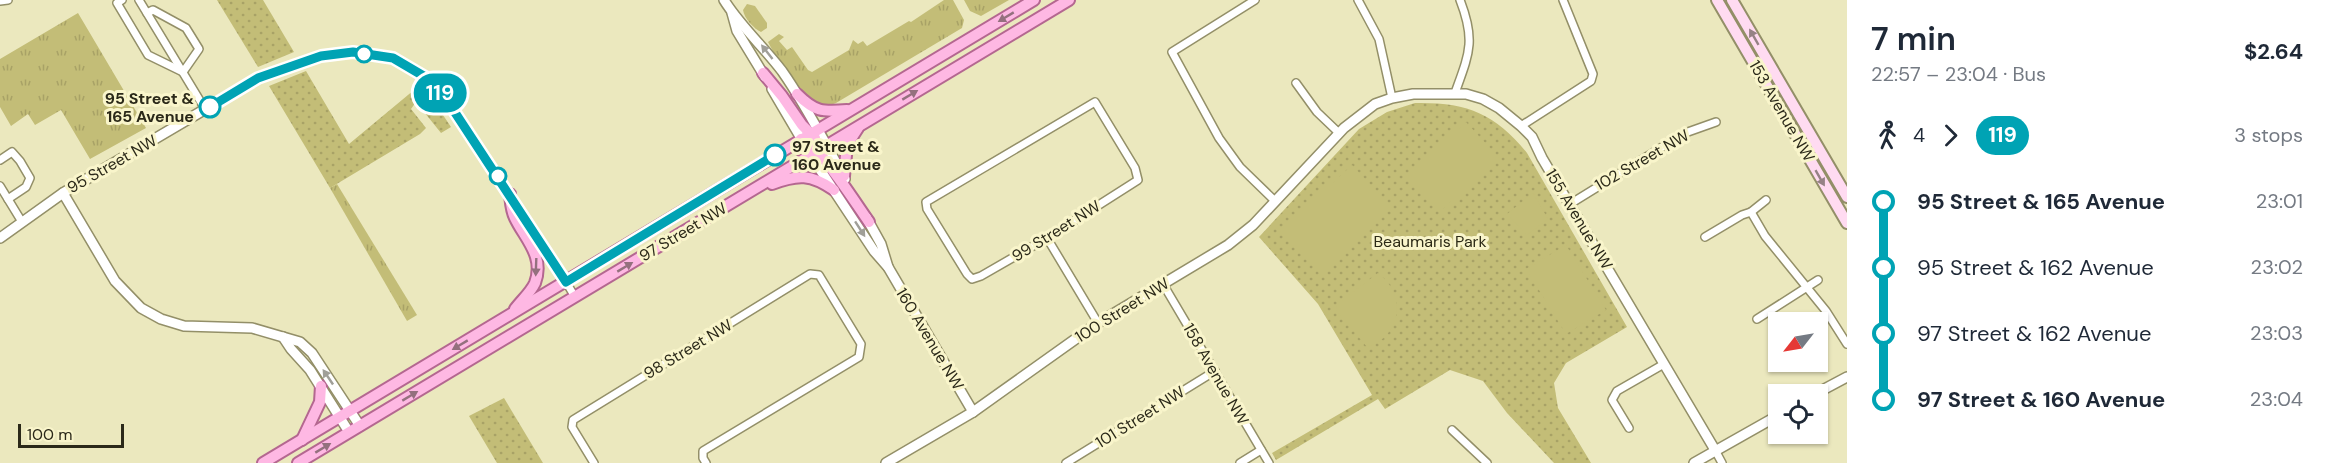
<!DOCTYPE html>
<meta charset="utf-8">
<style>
body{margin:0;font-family:"DM Sans",sans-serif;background:#f6f6f7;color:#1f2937;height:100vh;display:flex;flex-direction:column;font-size:22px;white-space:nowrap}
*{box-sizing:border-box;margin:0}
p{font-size:20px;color:#747a83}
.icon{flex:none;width:33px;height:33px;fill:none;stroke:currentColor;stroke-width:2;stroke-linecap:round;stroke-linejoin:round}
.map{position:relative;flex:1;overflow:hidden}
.panel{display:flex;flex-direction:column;background:#fff;width:480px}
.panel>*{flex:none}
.badge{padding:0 12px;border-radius:20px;font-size:21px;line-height:39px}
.needle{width:39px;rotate:239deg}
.tools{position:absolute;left:1768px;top:312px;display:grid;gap:12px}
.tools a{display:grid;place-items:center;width:60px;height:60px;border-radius:0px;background:#fff;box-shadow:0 2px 4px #0004;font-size:30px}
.scale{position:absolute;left:18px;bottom:15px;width:106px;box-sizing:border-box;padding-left:6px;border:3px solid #2b2919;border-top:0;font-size:16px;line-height:21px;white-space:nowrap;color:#2b2919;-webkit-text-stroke:4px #f9f5cb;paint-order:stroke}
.map>.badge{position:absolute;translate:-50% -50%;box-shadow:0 0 0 3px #fff}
.legs{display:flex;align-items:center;gap:9px;height:66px;padding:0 24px;font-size:20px}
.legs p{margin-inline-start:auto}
.headline{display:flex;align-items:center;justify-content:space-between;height:102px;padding:0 24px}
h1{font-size:33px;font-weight:600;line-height:45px}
ul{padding:0 24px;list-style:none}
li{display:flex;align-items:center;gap:21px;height:66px;font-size:22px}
li i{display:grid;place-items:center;width:9px;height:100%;margin:0 8px;background:currentColor}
li i::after{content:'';width:15px;height:15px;margin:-8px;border:4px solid;border-radius:50%;background:#fff}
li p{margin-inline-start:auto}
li:first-child i{background:linear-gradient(#0000 50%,currentColor 0)}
li:last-child i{background:linear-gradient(currentColor 50%,#0000 0)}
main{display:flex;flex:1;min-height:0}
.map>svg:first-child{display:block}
.grass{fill:url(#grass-tufts)}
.park{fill:url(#park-dots)}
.garden{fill:#c3bd77}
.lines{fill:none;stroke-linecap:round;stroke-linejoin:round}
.minor-casing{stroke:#938f68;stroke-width:10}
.tertiary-casing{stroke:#938f68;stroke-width:12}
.secondary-casing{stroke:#938f68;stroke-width:14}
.primary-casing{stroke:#b46790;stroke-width:14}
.minor{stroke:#fff;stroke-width:7}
.tertiary{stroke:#fff;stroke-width:9}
.secondary{stroke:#ffdbf1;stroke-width:10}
.primary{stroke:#feb8e3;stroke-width:10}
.oneway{fill:#94707e}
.oneway2{fill:#958285}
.oneway3{fill:#a09f98}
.line-1-casing{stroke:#fff;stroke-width:14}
.line-1{stroke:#00a3b4;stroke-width:9}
.stop-1-dot{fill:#fff;stroke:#00a3b4;stroke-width:3}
.labels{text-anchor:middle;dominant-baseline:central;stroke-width:6;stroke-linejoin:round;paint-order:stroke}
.stop-label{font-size:16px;font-weight:bold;fill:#2b2919;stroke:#f9f5cb;text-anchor:end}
.street-label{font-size:16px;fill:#2b2919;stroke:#f9f5cb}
.park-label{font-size:16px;fill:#2c2a16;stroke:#f9f5cb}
</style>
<main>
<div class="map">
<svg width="1847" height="463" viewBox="0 0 1847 463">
<defs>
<pattern id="grass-tufts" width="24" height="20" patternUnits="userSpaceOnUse" patternTransform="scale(1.5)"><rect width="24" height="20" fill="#c3bd77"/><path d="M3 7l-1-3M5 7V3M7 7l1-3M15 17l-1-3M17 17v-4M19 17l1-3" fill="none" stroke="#a8a266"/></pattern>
<pattern id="park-dots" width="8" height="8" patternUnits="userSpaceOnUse" patternTransform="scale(1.5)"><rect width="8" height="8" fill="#c3bd77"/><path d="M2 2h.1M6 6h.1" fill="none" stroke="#a8a266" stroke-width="1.8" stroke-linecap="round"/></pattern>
</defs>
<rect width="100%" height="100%" fill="#ebe8be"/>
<!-- grass -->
<g class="grass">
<path d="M944 0H953L964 20 962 28 836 103C830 105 823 108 818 106 802 100 776 58 768 42L779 34 784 37 779 41 787 50 792 47 808 70 812 72 849 50 853 40 858 44 863 41 867 46 909 21 911 22Z"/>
<path d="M964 0H1009L981 16 970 11Z"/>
<path d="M747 4 755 6 767 23V28L761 32C754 29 744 18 743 10Z"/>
<path d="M78 13 146 128 90 159 61 110 35 125 28 114 11 126 0 107V59Z"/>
<path d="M337 184 417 315 407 321 330 188Z"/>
</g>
<!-- park -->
<g class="park">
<path d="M217 0H263L294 52 258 67Z"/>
<path d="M306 71 349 144 420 85 429 94 451 127 441 133 416 102 411 109 426 128 420 134 330 188 269 86Z"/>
<path d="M1415 103C1466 102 1495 113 1527 153L1627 327 1566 363 1554 383 1558 408 1591 463H1554L1507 413 1483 381 1450 370 1385 409 1378 399 1276 460 1272 453 1372 395 1318 304 1259 237 1359 129 1387 112Z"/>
<path d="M504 398 543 463H497L469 416Z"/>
</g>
<!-- garden -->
<g class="garden">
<path d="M1466 122 1499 158 1441 211 1408 175Z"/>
<path d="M1352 165 1392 208 1320 274 1280 231Z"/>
<path d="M1533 193 1548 219 1527 235 1507 214Z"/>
<path d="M1566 245 1606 310 1566 334 1526 269Z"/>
<path d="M1378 273C1407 294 1402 336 1367 347L1336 310 1337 304Z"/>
</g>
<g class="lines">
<!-- minor casing -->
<g class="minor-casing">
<g id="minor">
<path d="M122 0 117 3 148 55 183 72"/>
<path d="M139 0 205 109"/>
<path d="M1255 0 1172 52 1219 138 1240 167 1275 201"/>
<path d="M1358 0 1379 39 1392 98"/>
<path d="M0 1 8 0"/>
<path d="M147 13 153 10 186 28 199 49 183 72"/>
<path d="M1296 83 1317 112 1339 133"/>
<path d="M1455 93C1469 54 1476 41 1460 0"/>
<path d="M1095 102 1135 168 1138 180 1047 238 981 276 972 279 967 274 927 209 926 202Z"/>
<path d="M1521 126 1591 81 1593 74 1563 0"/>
<path d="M0 160 12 152 20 161 30 178 26 187 8 199"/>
<path d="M0 186 22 222"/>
<path d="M1570 204 1685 133 1716 122"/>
<path d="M1751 212 1766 200"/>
<path d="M1705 237 1742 215 1751 212 1765 236 1826 311 1847 344"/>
<path d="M1047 238 1098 323"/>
<path d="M566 282 575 297"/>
<path d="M1163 284 1269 463"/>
<path d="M1757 319 1818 280"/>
<path d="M1629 428 1612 400 1617 391 1664 364"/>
<path d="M1452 430 1487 463"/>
<path d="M1715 450 1722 463"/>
<path d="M594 463 572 427 573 420 810 274 819 275 861 344 859 357 703 451V458L706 463"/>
<path d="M1066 463 1215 371"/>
<path d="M1240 463 1261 450"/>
</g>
</g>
<!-- tertiary casing -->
<g class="tertiary-casing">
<g id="tertiary">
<path d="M724 0C740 26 764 47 782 71 806 105 825 143 845 179"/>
<path d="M732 13 737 31 765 77"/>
<path d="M772 89 815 162 874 251 888 267 973 412"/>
<path d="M63 193 115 281 141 308 161 319 184 326 252 328 300 342 312 353 360 426"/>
<path d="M866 217 881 244 888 267"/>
<path d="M0 238 63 193 258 78 321 56 353 52 393 58 427 78 454 111 566 282"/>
<path d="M283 337 291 349 310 370 349 432"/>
<path d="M1815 394 1847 377"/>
<path d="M886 463 973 412 1098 323 1228 245 1253 225 1344 128 1375 104 1392 98 1413 94H1466L1483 99 1499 108 1521 126 1532 137 1542 158 1715 450"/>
<path d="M1694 463 1779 415"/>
</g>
</g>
<!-- secondary casing -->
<g class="secondary-casing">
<g id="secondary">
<path d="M1717 0 1847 223"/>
<path d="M1732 0 1847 197"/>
</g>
</g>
<!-- primary casing -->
<g class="primary-casing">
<g id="primary">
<path d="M763 73 782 96 802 125 815 138"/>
<path d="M797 94C815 112 822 112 847 110"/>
<path d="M801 139C816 140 858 207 869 222"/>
<path d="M844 176 847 145 858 128"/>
<path d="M772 184C798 174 811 174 834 190"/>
<path d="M510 194C511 203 511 210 515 218 525 239 545 256 535 283 531 292 521 301 515 309"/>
<path d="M302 440 320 402 321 386"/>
<path d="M263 463 1034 0"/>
<path d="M298 463 1069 0"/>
</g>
</g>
<!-- minor -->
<use href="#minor" class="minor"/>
<!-- tertiary -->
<use href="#tertiary" class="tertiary"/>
<!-- secondary -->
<use href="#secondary" class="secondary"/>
<!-- primary -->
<use href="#primary" class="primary"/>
</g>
<!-- one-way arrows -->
<defs><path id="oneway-solid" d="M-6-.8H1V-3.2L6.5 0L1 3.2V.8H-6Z" transform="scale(1.5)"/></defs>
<g class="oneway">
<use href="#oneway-solid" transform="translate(1006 17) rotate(149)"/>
<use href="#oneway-solid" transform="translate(910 95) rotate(-31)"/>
<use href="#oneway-solid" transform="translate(536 267) rotate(92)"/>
<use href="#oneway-solid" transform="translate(625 267) rotate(-31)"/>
<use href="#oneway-solid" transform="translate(460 345) rotate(149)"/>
<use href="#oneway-solid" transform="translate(410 396) rotate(-31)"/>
<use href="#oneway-solid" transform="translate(323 448) rotate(-31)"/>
</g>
<g class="oneway2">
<use href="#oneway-solid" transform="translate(1754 37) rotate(-120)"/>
<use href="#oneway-solid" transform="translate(1820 178) rotate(60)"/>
</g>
<g class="oneway3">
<use href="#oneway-solid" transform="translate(767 52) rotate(-128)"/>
<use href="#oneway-solid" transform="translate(860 229) rotate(57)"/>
<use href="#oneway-solid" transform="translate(328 377) rotate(-124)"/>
</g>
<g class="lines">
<!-- line-1 casing -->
<g class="line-1-casing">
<path id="line-1" d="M210 107 258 78 321 56 353 52 393 58 427 78 454 111 566 282 775 155"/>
</g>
<!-- line-1 -->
<use href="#line-1" class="line-1"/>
</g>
<!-- markers -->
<g class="stop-1-dot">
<circle cx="364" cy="54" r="8"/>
<circle cx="210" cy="107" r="10"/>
<circle cx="775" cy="155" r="10"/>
<circle cx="498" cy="176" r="8"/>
</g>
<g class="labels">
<!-- stop labels -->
<g class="stop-label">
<text x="194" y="98">95 Street &amp;<tspan x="194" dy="18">165 Avenue</tspan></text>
<text x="792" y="146" text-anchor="start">97 Street &amp;<tspan x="792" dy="18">160 Avenue</tspan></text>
</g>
<!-- street labels -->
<g class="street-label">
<text transform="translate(1782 111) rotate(60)">153 Avenue NW</text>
<text transform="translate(1642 160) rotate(-30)">102 Street NW</text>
<text transform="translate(112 164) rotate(-30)">95 Street NW</text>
<text transform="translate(1579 219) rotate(59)">155 Avenue NW</text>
<text transform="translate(1056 231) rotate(-32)">99 Street NW</text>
<text transform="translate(683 232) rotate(-31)">97 Street NW</text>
<text transform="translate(1122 310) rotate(-32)">100 Street NW</text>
<text transform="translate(930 339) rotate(59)">160 Avenue NW</text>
<text transform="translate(688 349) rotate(-31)">98 Street NW</text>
<text transform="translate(1216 374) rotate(60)">158 Avenue NW</text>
<text transform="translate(1140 417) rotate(-32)">101 Street NW</text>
</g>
<!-- park labels -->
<g class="park-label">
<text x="1430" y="241">Beaumaris Park</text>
</g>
</g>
</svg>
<div class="tools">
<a><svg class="needle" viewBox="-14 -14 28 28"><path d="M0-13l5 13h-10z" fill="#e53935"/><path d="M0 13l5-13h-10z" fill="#747a83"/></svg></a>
<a><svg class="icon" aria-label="locate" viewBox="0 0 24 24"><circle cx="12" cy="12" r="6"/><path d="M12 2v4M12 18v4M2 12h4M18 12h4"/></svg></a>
</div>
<div class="scale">100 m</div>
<b class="badge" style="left:440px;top:93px;background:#00a3b4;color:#fff">119</b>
</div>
<section class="panel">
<div class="headline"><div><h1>7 min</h1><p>22:57 – 23:04 · Bus</p></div><b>$2.64</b></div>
<div class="legs"><svg class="icon" aria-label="walk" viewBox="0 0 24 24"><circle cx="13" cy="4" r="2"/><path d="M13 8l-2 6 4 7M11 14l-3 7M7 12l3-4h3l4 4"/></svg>4<svg class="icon" aria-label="forward" viewBox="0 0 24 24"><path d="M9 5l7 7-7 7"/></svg><b class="badge" style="background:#00a3b4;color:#fff">119</b><p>3 stops</p></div>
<ul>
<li><i style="color:#00a3b4"></i><b>95 Street &amp; 165 Avenue</b><p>23:01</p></li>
<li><i style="color:#00a3b4"></i><span>95 Street &amp; 162 Avenue</span><p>23:02</p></li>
<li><i style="color:#00a3b4"></i><span>97 Street &amp; 162 Avenue</span><p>23:03</p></li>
<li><i style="color:#00a3b4"></i><b>97 Street &amp; 160 Avenue</b><p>23:04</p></li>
</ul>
</section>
</main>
